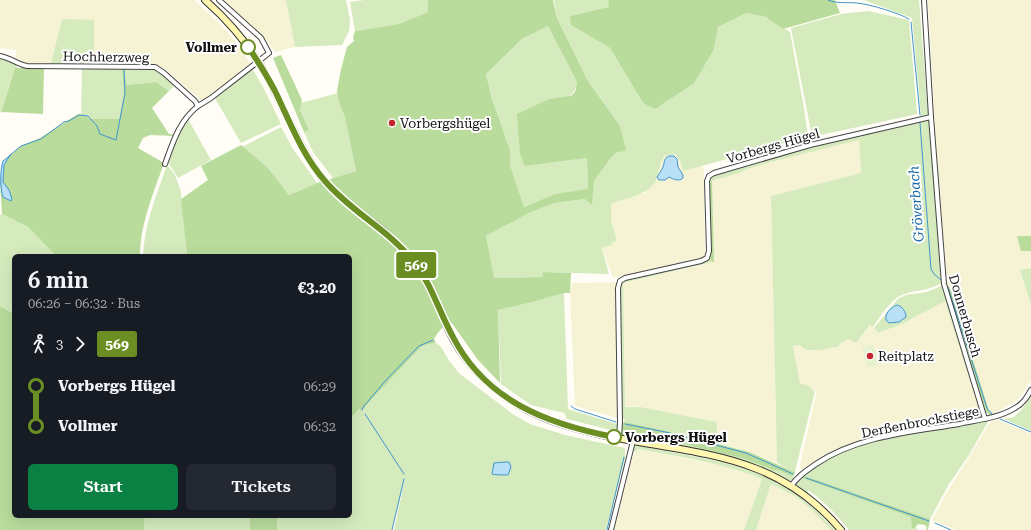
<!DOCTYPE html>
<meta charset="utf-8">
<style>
body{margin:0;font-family:"Roboto Serif",serif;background:#242831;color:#f1f3f6;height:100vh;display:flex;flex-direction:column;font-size:15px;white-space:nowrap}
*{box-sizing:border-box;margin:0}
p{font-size:13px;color:#9ea1a6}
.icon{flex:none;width:22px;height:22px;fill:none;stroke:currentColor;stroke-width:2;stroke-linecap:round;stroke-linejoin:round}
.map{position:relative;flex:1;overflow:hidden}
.details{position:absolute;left:12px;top:254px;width:340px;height:264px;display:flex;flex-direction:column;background:#171b24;border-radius:6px;box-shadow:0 4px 16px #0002}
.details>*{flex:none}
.badge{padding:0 8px;border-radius:3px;font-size:14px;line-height:26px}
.map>.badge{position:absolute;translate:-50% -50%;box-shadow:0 0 0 2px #fff}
.legs{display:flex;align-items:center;gap:6px;height:44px;padding:0 16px;font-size:13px}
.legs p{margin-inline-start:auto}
.overview{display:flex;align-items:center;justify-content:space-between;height:68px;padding:0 16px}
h1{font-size:22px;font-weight:600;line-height:30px}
.cta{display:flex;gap:8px;margin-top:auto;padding:8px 16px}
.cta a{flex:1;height:46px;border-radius:6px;background:#0b8043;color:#fff;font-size:16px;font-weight:600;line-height:46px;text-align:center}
.cta a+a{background:#242831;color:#f1f3f6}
ul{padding:0 16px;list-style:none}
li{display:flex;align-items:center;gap:14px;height:40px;font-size:15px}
li i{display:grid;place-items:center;width:6px;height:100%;margin:0 5px;background:currentColor}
li i::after{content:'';width:10px;height:10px;margin:-5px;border:3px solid;border-radius:50%;background:#171b24}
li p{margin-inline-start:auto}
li:first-child i{background:linear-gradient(#0000 50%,currentColor 0)}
li:last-child i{background:linear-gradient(currentColor 50%,#0000 0)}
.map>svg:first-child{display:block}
.farmland{fill:#f6f3d4}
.green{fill:#d5ebbd;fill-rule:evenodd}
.forest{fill:#b9dc9c;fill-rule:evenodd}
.pitch{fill:#e6f2cf}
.water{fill:#b9e0f7;stroke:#3f96cf}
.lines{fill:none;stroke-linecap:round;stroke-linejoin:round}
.stream{stroke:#3f96cf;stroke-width:1}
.street-casing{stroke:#444;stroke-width:6}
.secondary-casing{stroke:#333;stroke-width:8}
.street{stroke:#fff;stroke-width:4}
.secondary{stroke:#fff6b0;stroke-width:6}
.line-1-casing{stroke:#fff;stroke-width:9}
.line-1{stroke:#6b8e23;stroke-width:6}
.stop-1-dot{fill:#fff;stroke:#6b8e23;stroke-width:2}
.poi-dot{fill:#c4262e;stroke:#fff;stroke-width:1.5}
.labels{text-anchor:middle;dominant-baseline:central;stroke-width:4;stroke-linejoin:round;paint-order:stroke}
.stop-label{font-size:13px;font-weight:bold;fill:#111;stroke:#fff;text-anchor:end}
.street-label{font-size:13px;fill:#111;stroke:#fff}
.poi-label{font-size:13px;fill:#111;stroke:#fff;text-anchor:start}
.water-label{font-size:14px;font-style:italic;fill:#1768a6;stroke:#fff}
</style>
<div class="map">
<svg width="1031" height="530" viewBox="0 0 1031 530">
<rect width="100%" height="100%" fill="#fffdf5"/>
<!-- farmland -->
<g class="farmland">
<path d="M0 0H194L221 25 235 41 250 63 218 90 202 101 165 69 156 64 94 63V20H62L51 63H26L15 57 17 50 0 48Z"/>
<path d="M224 0H286L295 47 275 52 267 41Z"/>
<path d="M928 0H1031V268L1020 270 1031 305V381L1021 396 1016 401 993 414 989 411 951 290 947 285 936 145Z"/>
<path d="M859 139 861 173 771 196 777 463 749 452 717 443V422L634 406 624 407 623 283 714 262 712 180 742 172 748 169 775 161Z"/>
<path d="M676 154 681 163 683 171 702 165 704 169 705 255 703 257 613 278 602 248 612 245V242L617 240 611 220V206L613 203 644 193 655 182 664 156Z"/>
<path d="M618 282 617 418 575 406 570 293 572 283Z"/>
<path d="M945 300 981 413 980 416 869 437 833 450 822 456 801 471 800 464 817 391 812 390 800 383 793 346 800 345 802 347 811 351 838 347 841 343 849 339 856 343 871 325 878 333 902 324Z"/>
<path d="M998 420 1031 434V530H956L932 520 947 492 968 459 988 425 991 421Z"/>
<path d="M637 449 729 467 762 479 744 530H614L632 459Z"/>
<path d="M771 484 795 496 811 509 831 530H756Z"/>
</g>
<!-- green -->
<g class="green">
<path d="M286 0H346L350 20 349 31 342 45 295 47Z"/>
<path d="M364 0H428V12L399 24 355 31 350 2Z"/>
<path d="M554 0H608L610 7 571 16 572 25 610 48 643 103 714 49 718 27 746 13 766 17 790 32 804 108 808 137 683 171 681 163 676 154 664 156C660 163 659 172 656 180 649 195 627 198 613 203L611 205V220L617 241 612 242V245L602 248 609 274 543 272 542 277 493 278 486 236 529 213 554 203 585 199 592 194 594 181 610 159 617 152 620 126 588 81 557 18Z"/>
<path d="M864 0H919L928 114 921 116 912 18Z"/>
<path d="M868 11 909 20 917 114 812 137 791 28 841 14Z"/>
<path d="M62 19 94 20V63H51Z"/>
<path d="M548 26 577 82C573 101 565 97 549 99L525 166 587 158 588 190 555 194 524 207 510 165V150L492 99 486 74 522 39Z"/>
<path d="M0 59 9 60 16 65 0 114Z"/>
<path d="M84 68H122L124 93 119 119H89L81 116 82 70Z"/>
<path d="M252 68 264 89 281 124 241 143 215 98Z"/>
<path d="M125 70H154L161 74 174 86 169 91 156 82 126 85Z"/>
<path d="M338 93 339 102 345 116 356 171 333 178 313 152 304 132 309 130 300 110 301 103Z"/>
<path d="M188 119 211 160 178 178 168 162C172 150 178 128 188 119Z"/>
<path d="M929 119 941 283C928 292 915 289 902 295 890 300 881 316 873 327L870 325 856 343 849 339 841 343 838 347C827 348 807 355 800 345L793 346 800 383 811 387 812 390 815 391 793 479 789 481C753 460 715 452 675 445L673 441 668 444 622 435V423L625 421 624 419 621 418 619 290 622 282 626 280 708 259 709 180 712 176 810 146ZM859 140 861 173 771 196 777 463 795 472 793 476 780 471 773 470 745 459 683 444 677 433 717 443V422L640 407H625L623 283 712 262 710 258 709 186 711 181 739 173 748 169 775 161ZM625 422 672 432 670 442 635 434H627Z"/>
<path d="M281 127 293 149 317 183 289 195 268 168 242 147Z"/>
<path d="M167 165 175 175 181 192 187 256H143C144 225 157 194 167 165Z"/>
<path d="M2 214 28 227 56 256H14V314L0 306V215Z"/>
<path d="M1031 268V305L1020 270Z"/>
<path d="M941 286 944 288 983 416 981 418 899 433 898 432 979 417 981 415 945 301 902 324 878 333 874 328 898 299 906 295 927 292ZM897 305 901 307 906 314 899 322 893 323 891 308Z"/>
<path d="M564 293 568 409 617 424 618 432 567 419 564 413 531 405 501 384 498 310 533 302Z"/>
<path d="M436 343 441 347 450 362 460 374 514 415 530 424 565 435 625 448V459L606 530H394L405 479 392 530H276L277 516H350V419L359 409 361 411 420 348 424 345Z"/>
<path d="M1031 396V431L1004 419 1014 417 1023 408Z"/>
<path d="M989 420 969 455 949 484 930 519 805 476 802 478 912 517V528L917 530H849C837 515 824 501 808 490V493L834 517 845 530H844L823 508 796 486 797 482 801 479 802 476 823 461 838 453 869 442Z"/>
<path d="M634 446C645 446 665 451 676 453 723 461 769 471 806 502 817 511 826 520 835 530H831L811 509 795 496 771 484 756 530H744L762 479C722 462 679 457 638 449L636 452 632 451Z"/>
<path d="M145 516H250V530H144Z"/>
</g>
<!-- forest -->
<g class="forest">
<path d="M428 0H553L557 18 588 81 620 126 626 151 617 152 610 159 594 181 592 205 585 199 554 203 529 213 486 236 494 278 542 277 543 272 571 273 570 293H564L533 302 498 310 500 383 478 360 451 322C444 325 438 332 434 339L436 343 424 345 420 348 361 411 359 409 350 419V256H187L181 199 208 180 201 166 241 145 268 168 289 195 317 183 356 171 345 117 339 102 337 91 341 69 347 47 354 41 353 37 355 31 399 24 428 12ZM548 26 577 82 575 92 571 96 549 99 517 114 520 154 525 166 587 158 588 189 555 194 524 207 510 165V150L492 99 486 74 522 39Z"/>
<path d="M608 0H835L840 13 783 29 766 17 746 13 718 27 714 49 694 83 655 109 643 103 610 48 571 25 570 16 609 7Z"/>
<path d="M281 55 302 100 300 110 309 130 304 132 273 58Z"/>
<path d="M16 65 17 68H44L43 114 1 112Z"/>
<path d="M122 70H125L126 85 156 82 169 91 152 108 169 134H174V136L150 135 143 138 138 148 164 163C154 192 140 224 140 256H56L28 227 2 214 0 182 3 161 21 146 40 138 78 114H81L82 116 87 117 89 119H119L124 93Z"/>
<path d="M711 181H712L714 260V262H712L710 258 709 186Z"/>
<path d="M1017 236H1031V251H1021Z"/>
<path d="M947 285 951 290 989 411 993 414 991 416 986 412 947 288Z"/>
<path d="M0 306 14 314V516H145L144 530H0Z"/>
<path d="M625 422 672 432 670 441 668 442 635 434H624L622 431V425Z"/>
<path d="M676 433 749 452 795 472 794 475 792 476 780 471 773 470 745 459 683 444 677 440 675 436Z"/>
<path d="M805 476 930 519 928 530H926L927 528 925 525 918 524 915 528 919 530 912 528 911 517 802 478Z"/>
<path d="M250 516H277V530H285H250Z"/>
</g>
<!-- pitch -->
<path class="pitch" d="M873 344 878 364 867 367 862 348Z"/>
<!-- water -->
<g class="water">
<path d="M11 154 4 165 3 182 9 190 12 199 11 201 3 197C0 188 0 170 3 161 5 159 9 157 11 154Z"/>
<path d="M669 156H674L677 159 678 167 683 175V178C679 182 673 179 669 177L665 180H659L657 177C659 174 661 171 663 167 665 162 663 159 669 156Z"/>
<path d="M897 305C902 306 906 312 906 317L899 322 889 323 886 320C885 313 890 308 897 305Z"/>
<path d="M505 462H509L511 467 508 475C506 475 493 475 492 474L494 463Z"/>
</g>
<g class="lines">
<!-- stream -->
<g class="stream">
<path d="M828 0C837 4 848 2 857 3 869 4 899 13 909 19"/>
<path d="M911 22 920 115"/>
<path d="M920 123 931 269 934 274 941 280"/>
<path d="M10 155 21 146 41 139 64 122 69 121 79 115 88 116 97 126 100 134 116 140 125 93 124 69"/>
<path d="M948 287 987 408 992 414"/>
<path d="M571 406 575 409 616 422"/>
<path d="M362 410 364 406 387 379 419 346 433 340"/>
<path d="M365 414 404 474"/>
<path d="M1000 419 1031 432"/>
<path d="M625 424 670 433"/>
<path d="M677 435 746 453 793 474"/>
<path d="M806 478 929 521"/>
<path d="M935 523 951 530"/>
<path d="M392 530 404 479"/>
<path d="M607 530 624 457"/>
</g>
<!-- street casing -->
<g class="street-casing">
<g id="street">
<path d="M924 0 931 117 944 284 985 419"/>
<path d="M0 56C11 58 17 64 27 66L155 67 164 73 195 101 198 106 211 98 269 53 261 38 219 0"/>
<path d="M165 164C173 142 179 121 198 106"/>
<path d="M619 438 620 422 618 288 620 281 625 278 701 261 707 258 709 251 707 181 709 176 714 173 810 145 931 117"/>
<path d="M791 486C798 476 806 471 816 464 857 436 912 432 959 424 978 420 999 418 1015 408 1023 404 1027 397 1031 390"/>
<path d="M611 530 633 441"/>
</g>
</g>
<!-- secondary casing -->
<g class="secondary-casing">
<path id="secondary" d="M205 0C231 23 254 51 270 82 287 115 300 149 322 178 339 199 361 214 382 230 396 242 410 256 420 271 433 290 440 311 449 331 461 356 480 378 502 394 530 416 564 426 598 434 692 455 774 450 841 530"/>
</g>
<!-- street -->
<use href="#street" class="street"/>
<!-- secondary -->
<use href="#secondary" class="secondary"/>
</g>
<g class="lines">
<!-- line-1 casing -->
<g class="line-1-casing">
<path id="line-1" d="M248 47C258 61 267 76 275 91 290 122 302 155 325 181 351 212 389 230 414 262 432 285 439 312 453 337 486 401 547 424 614 437"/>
</g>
<!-- line-1 -->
<use href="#line-1" class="line-1"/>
</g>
<!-- markers -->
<g class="stop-1-dot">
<circle cx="248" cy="47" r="7"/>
<circle cx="614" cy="437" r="7"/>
</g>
<g class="poi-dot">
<circle cx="392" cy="123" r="4"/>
<circle cx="870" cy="356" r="4"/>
</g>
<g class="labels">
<!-- stop labels -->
<g class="stop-label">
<text x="237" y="47">Vollmer</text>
<text x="625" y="437" text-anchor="start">Vorbergs Hügel</text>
</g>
<!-- street labels -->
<g class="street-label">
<text transform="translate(106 57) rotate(1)">Hochherzweg</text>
<text transform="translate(773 146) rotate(-16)">Vorbergs Hügel</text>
<text transform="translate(965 316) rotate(74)">Donnerbusch</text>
<text transform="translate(920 422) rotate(-11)">Derßenbrockstiege</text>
</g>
<!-- poi labels -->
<g class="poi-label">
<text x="400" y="123">Vorbergshügel</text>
<text x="878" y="356">Reitplatz</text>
</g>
<!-- water labels -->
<g class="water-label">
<text transform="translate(916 204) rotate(-94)">Gröverbach</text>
</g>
</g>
</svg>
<b class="badge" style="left:416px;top:265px;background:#6b8e23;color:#fff">569</b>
<section class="details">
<div class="overview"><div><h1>6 min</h1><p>06:26 – 06:32 · Bus</p></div><b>€3.20</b></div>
<div class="legs"><svg class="icon" aria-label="walk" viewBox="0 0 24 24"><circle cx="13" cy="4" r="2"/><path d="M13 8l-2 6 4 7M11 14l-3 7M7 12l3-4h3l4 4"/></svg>3<svg class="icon" aria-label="forward" viewBox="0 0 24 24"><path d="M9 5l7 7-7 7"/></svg><b class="badge" style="background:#6b8e23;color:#fff">569</b></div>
<ul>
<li><i style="color:#6b8e23"></i><b>Vorbergs Hügel</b><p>06:29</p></li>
<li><i style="color:#6b8e23"></i><b>Vollmer</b><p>06:32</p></li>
</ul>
<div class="cta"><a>Start</a><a>Tickets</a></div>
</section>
</div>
